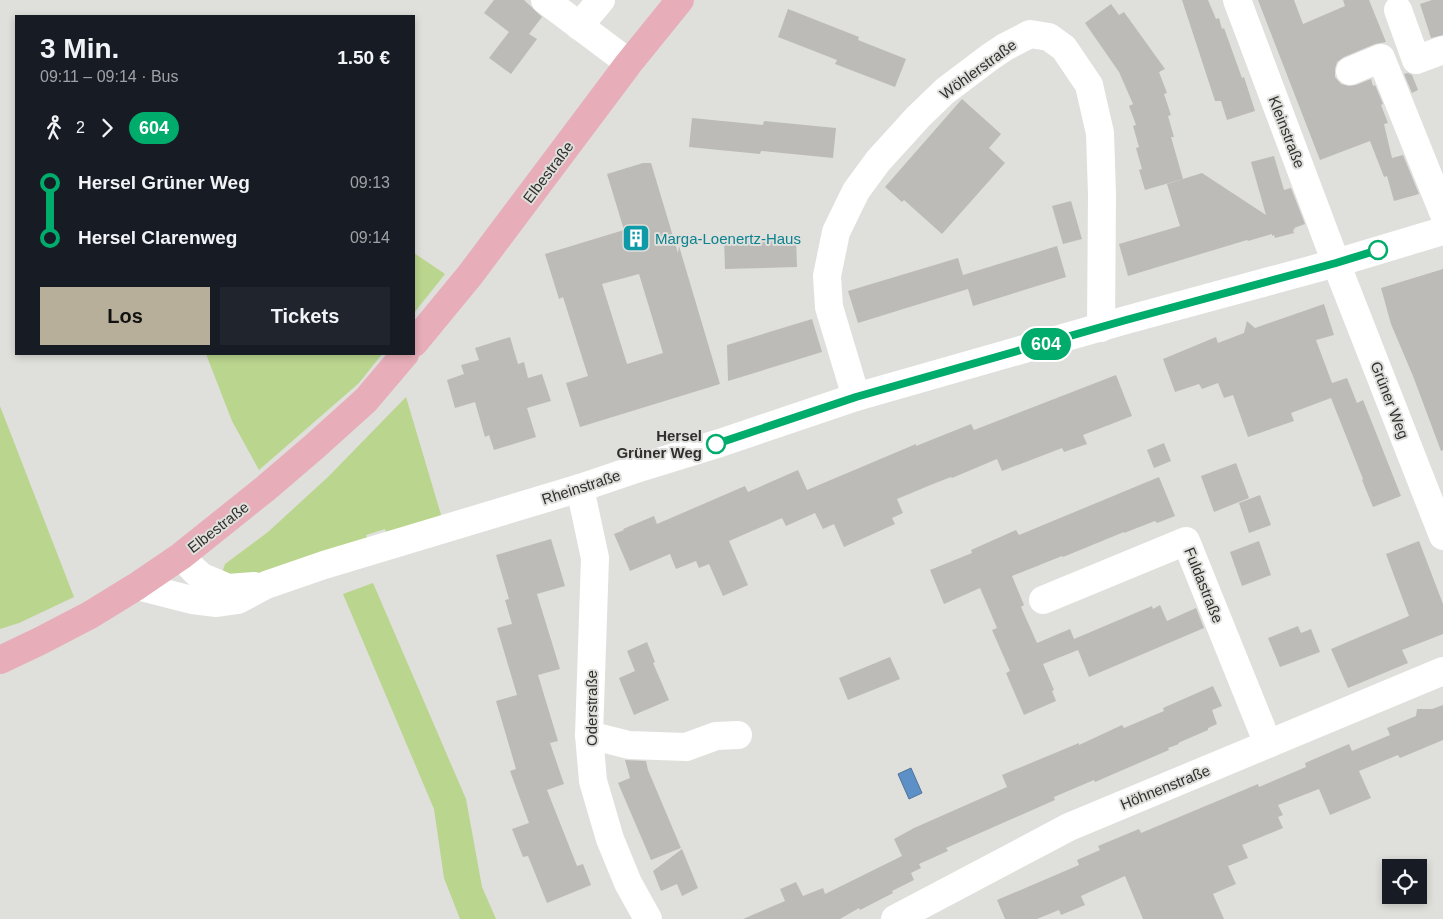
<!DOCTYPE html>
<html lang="de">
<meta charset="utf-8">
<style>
body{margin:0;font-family:Helvetica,sans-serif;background:#20242c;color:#f1f3f6;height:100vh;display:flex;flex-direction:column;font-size:19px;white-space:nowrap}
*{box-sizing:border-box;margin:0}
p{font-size:16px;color:#9ea1a6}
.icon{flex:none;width:28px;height:28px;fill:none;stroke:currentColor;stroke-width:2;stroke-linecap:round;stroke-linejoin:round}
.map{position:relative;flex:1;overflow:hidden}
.sheet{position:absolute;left:15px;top:15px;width:400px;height:340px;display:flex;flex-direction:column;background:#171b24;border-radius:0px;box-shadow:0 2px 8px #0003}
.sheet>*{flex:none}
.badge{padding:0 10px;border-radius:16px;font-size:18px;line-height:32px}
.buttons{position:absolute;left:1382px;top:859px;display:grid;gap:10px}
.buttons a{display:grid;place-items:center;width:45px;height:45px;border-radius:0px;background:#171b24;box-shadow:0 2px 8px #0003;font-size:25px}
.map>.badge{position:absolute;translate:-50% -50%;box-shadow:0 0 0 2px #fff}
.legs{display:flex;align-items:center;gap:8px;height:55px;padding:0 25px;font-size:16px}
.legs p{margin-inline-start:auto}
.head{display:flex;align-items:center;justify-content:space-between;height:85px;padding:0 25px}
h1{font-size:28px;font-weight:700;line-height:38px}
.cta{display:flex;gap:10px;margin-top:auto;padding:10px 25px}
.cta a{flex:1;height:58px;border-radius:0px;background:#b8af9b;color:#111;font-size:20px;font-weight:700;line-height:58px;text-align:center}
.cta a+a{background:#20242c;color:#f1f3f6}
ul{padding:0 25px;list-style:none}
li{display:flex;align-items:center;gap:18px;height:55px;font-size:19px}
li i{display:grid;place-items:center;width:8px;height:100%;margin:0 6px;background:currentColor}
li i::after{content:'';width:12px;height:12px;margin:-6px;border:4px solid;border-radius:50%;background:#171b24}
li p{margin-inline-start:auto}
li:first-child i{background:linear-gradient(#0000 50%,currentColor 0)}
li:last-child i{background:linear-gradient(currentColor 50%,#0000 0)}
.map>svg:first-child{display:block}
.green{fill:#bad58d}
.water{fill:#5c90c7;stroke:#4f7399}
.building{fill:#bcbbb8;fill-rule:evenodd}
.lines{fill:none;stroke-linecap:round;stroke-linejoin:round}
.minor{stroke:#fff;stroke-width:28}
.major{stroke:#e7adb8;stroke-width:28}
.line-1-casing{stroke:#fff;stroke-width:11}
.line-1{stroke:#00ac6c;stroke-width:8}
.stop-1-dot{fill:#fff;stroke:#00ac6c;stroke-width:2.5}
.labels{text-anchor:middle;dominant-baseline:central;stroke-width:4;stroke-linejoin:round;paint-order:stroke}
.street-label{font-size:15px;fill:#31302f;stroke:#dfdfdc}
.culture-label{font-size:15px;fill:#0d838f;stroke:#dfdfdc;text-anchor:start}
.stop-label{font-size:15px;font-weight:bold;fill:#31302f;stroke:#dfdfdc;text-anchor:end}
</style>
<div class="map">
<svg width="1443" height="919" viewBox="0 0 1443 919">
<rect width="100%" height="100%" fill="#dfdfdc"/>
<!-- green -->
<g class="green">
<path d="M414 253 445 274 414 313Z"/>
<path d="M206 354H382L359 383 259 470 232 421Z"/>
<path d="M406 397 442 518 388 536 385 529 366 535 368 542 267 574 228 575 223 570 225 564 268 532 329 476Z"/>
<path d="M0 406 74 597 19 623 0 629Z"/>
<path d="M373 583 466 799 482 887 496 919H460L444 878 434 809 343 594Z"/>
</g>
<!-- water -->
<path class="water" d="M911 768 922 793 909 799 898 774Z"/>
<!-- building -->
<g class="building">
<path d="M494 0H524L542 17 529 34 537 39 511 74 489 58 509 32 484 13Z"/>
<path d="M1182 0H1208L1216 19 1219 18 1222 29 1224 28 1242 78 1244 77 1255 111 1227 120 1221 101H1215Z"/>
<path d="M1258 0H1294L1303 24 1345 6 1343 0H1369L1386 42 1375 44 1344 57 1337 62 1335 69V77L1341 84 1349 86 1356 85 1371 79 1373 86 1375 85 1383 104 1381 105 1388 123 1384 124 1392 158 1403 155 1419 194 1394 201 1387 176 1384 177 1370 141 1320 160Z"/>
<path d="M1432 0H1443V35L1431 38 1420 4Z"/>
<path d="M1111 4 1119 15 1124 12 1165 69 1159 72 1167 93 1164 94 1171 115 1168 116 1174 137H1171L1183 179 1145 190 1139 170 1142 169 1136 148 1139 147 1133 126 1136 125 1129 106 1133 104 1119 72 1085 23Z"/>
<path d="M788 9 859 37 858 40 906 59 895 87 835 64 837 60 778 37Z"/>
<path d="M1408 73 1412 75 1418 90 1412 93 1404 74Z"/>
<path d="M962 99 1001 134 989 148 1005 163 942 234 904 200 902 202 885 187Z"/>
<path d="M692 118 763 125 764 121 836 128 833 158 761 151 760 154 689 147Z"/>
<path d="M1274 156 1284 190 1291 188 1305 224 1294 228 1295 229 1293 230 1294 233 1275 238 1274 235 1272 236V234L1248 241 1247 240 1128 276 1119 244 1180 226 1167 184 1202 173 1266 215 1251 162Z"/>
<path d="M643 163H651L678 253 679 246 720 384 580 427 566 383 588 376 563 297 559 299 545 254 624 230 607 174ZM639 274 663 353 627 364 602 284Z"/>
<path d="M1071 201 1082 239 1063 244 1052 206Z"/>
<path d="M796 237 797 267 725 269 724 239Z"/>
<path d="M1057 246 1066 277 973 306 968 289 858 323 848 291 958 258 963 275Z"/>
<path d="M1443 269V450L1441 451 1413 376 1391 324 1381 288Z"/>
<path d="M1324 304 1334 335 1316 340 1332 383 1347 378 1357 403 1363 400 1401 496 1373 507 1362 480 1363 479 1331 398 1291 413 1294 421 1248 437 1233 395 1224 398 1218 383 1202 389 1199 384 1175 392 1163 359 1216 337 1218 343 1244 333 1247 321 1255 328Z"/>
<path d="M812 319 822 352 728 381 727 345Z"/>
<path d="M510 337 518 364 524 362 528 378 542 374 551 401 527 408 536 437 494 450 489 435 485 437 475 402 455 408 447 380 464 374 461 365 479 360 475 348Z"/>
<path d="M1116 375 1132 416 1083 435 1087 444 1064 452 1062 448 1002 471 997 459 952 478 951 477 933 484 897 499 903 513 892 518 895 524 844 547 834 524 823 529 815 513 786 526 782 518 729 541 748 585 723 596 709 564 699 568 696 561 676 569 670 554 630 571 614 534 624 530 623 529 654 516 657 524 745 486 748 492 798 470 807 490 916 444V446L971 424 974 430Z"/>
<path d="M1164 443 1171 461 1154 468 1147 450Z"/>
<path d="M1236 463 1249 498 1214 512 1201 476Z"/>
<path d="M1159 477 1175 516 1157 523 1155 521 1124 533V532L1063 557 1062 556 1012 576 1024 605 1021 607 1037 643 1070 629 1074 639 1152 606 1153 609 1160 605 1167 621 1196 608 1204 628 1089 677 1078 650 1043 664 1054 690 1052 691 1056 701 1024 715 1006 673 1010 671 992 630 997 628 980 588 944 604 930 570 972 553 971 550 1016 530 1019 535Z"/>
<path d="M1260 495 1271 525 1249 533 1239 503Z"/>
<path d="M551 539 565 586 537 594 560 669 538 675 558 741 550 743 564 784 547 790 577 866 583 864 591 885 547 903 528 856 523 857 512 829 529 823 510 771 516 769 496 701 517 695 497 628 512 624 505 600 509 599 496 555Z"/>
<path d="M1259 541 1271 575 1242 586 1230 552Z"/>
<path d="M1419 541 1443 604V634L1402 650 1408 663 1348 688 1331 649 1409 616 1386 554Z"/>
<path d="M1298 626 1301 633 1311 629 1320 652 1280 667 1268 638Z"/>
<path d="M647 642 655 662 653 663 669 700 634 715 619 678 635 671 627 651Z"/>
<path d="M890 657 900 679 848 700 839 678Z"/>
<path d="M1213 686 1222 706 1212 710 1217 724 1208 728V730L1178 743 1179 744 1168 748 1169 750 1095 782 1094 780 1054 797 1055 800 946 848 948 851 919 864 921 868 911 873 914 880 892 891 893 893 860 910 859 908 840 919H743L785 901 780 889 796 882 803 896 823 888 825 894 902 856 894 839 914 828 1007 787 1002 775 1079 743V745L1122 725 1124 728 1164 711 1163 708Z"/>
<path d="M1443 705V740L1400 758 1398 755 1359 771 1371 798 1330 815 1319 789 1278 805 1283 815 1278 817 1283 828 1242 845 1248 858 1228 866 1236 884 1213 894 1224 919H1143L1125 876 1081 896 1085 905 1061 915 1059 910 1037 919H1005L997 900 1079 865 1077 860 1100 850 1098 846 1139 829 1141 833 1258 784 1259 787 1306 767 1305 763 1349 744 1352 751 1390 735 1387 728 1416 716 1417 709H1432Z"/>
<path d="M625 760 646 761 648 770 681 848 651 860 618 783 630 778Z"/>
<path d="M682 849 698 888 682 896 677 884 661 891 653 871Z"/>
</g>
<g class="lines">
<!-- minor -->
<g class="minor">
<path d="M545 0 629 63"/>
<path d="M1237 0 1336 263 1443 536"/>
<path d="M1398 10 1416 60 1443 50"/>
<path d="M579 26 601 0"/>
<path d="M1350 71 1381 58 1443 212"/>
<path d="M856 397 829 307 827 276 836 232 856 191 878 161 918 117 945 91 990 57 1005 47 1030 34 1049 37 1064 48 1089 85 1100 133 1102 195 1101 328"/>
<path d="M580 488 595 558 589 735 593 781 610 839 628 883 648 919"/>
<path d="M181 556 195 571 202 577 228 588 254 586"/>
<path d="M137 586 192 600 217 603 238 600 266 585 324 565 580 488 642 467 720 443 856 397 1126 320 1336 263 1443 231"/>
<path d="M1043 600 1186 541 1268 744"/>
<path d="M589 735 629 745 686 747 716 736 738 735"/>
<path d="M895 919 1069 827 1443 671"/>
</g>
<!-- major -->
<g class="major">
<path d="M414 343 470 275 629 63 680 0"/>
<path d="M0 660 40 641 90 615 137 586 181 556 266 488 315 446 366 400 405 354"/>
</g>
</g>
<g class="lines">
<!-- line-1 casing -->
<g class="line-1-casing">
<path id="line-1" d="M716 444 856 397 1126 320 1336 263 1378 250"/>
</g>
<!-- line-1 -->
<use href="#line-1" class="line-1"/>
</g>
<!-- icons -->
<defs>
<g id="building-square" transform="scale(1.4375)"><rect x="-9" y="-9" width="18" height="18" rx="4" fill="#0f9aa8" stroke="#dfdfdc"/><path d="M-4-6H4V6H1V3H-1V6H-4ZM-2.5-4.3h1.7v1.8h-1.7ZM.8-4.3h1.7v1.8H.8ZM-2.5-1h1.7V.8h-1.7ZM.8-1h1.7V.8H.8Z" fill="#fff"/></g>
</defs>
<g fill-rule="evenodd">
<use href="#building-square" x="636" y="238"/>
</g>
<!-- markers -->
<g class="stop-1-dot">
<circle cx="1378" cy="250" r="9"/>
<circle cx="716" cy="444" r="9"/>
</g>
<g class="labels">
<!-- street labels -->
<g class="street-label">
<text transform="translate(978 69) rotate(-36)">Wöhlerstraße</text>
<text transform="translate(1287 132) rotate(69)">Kleinstraße</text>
<text transform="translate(548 172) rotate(-53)">Elbestraße</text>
<text transform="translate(1390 400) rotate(69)">Grüner Weg</text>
<text transform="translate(581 487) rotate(-18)">Rheinstraße</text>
<text transform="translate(218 527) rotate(-38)">Elbestraße</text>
<text transform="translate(1204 585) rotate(68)">Fuldastraße</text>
<text transform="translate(591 708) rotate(-90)">Oderstraße</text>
<text transform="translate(1165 787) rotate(-22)">Höhnenstraße</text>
</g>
<!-- culture labels -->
<g class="culture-label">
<text x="655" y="238">Marga-Loenertz-Haus</text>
</g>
<!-- stop labels -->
<g class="stop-label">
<text x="702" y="435">Hersel<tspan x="702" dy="17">Grüner Weg</tspan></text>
</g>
</g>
</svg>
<div class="buttons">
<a><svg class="icon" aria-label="locate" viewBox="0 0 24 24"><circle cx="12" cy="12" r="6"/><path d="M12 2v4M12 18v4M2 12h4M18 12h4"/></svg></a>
</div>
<b class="badge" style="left:1046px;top:344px;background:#00ac6c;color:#fff">604</b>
<section class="sheet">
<div class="head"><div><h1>3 Min.</h1><p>09:11 – 09:14 · Bus</p></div><b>1.50 €</b></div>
<div class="legs"><svg class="icon" aria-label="walk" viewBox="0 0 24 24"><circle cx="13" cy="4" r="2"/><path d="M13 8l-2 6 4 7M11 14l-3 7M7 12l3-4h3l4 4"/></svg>2<svg class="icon" aria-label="forward" viewBox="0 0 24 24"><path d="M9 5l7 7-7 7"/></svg><b class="badge" style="background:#00ac6c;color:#fff">604</b></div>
<ul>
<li><i style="color:#00ac6c"></i><b>Hersel Grüner Weg</b><p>09:13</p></li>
<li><i style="color:#00ac6c"></i><b>Hersel Clarenweg</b><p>09:14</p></li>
</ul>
<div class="cta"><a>Los</a><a>Tickets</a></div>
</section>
</div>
